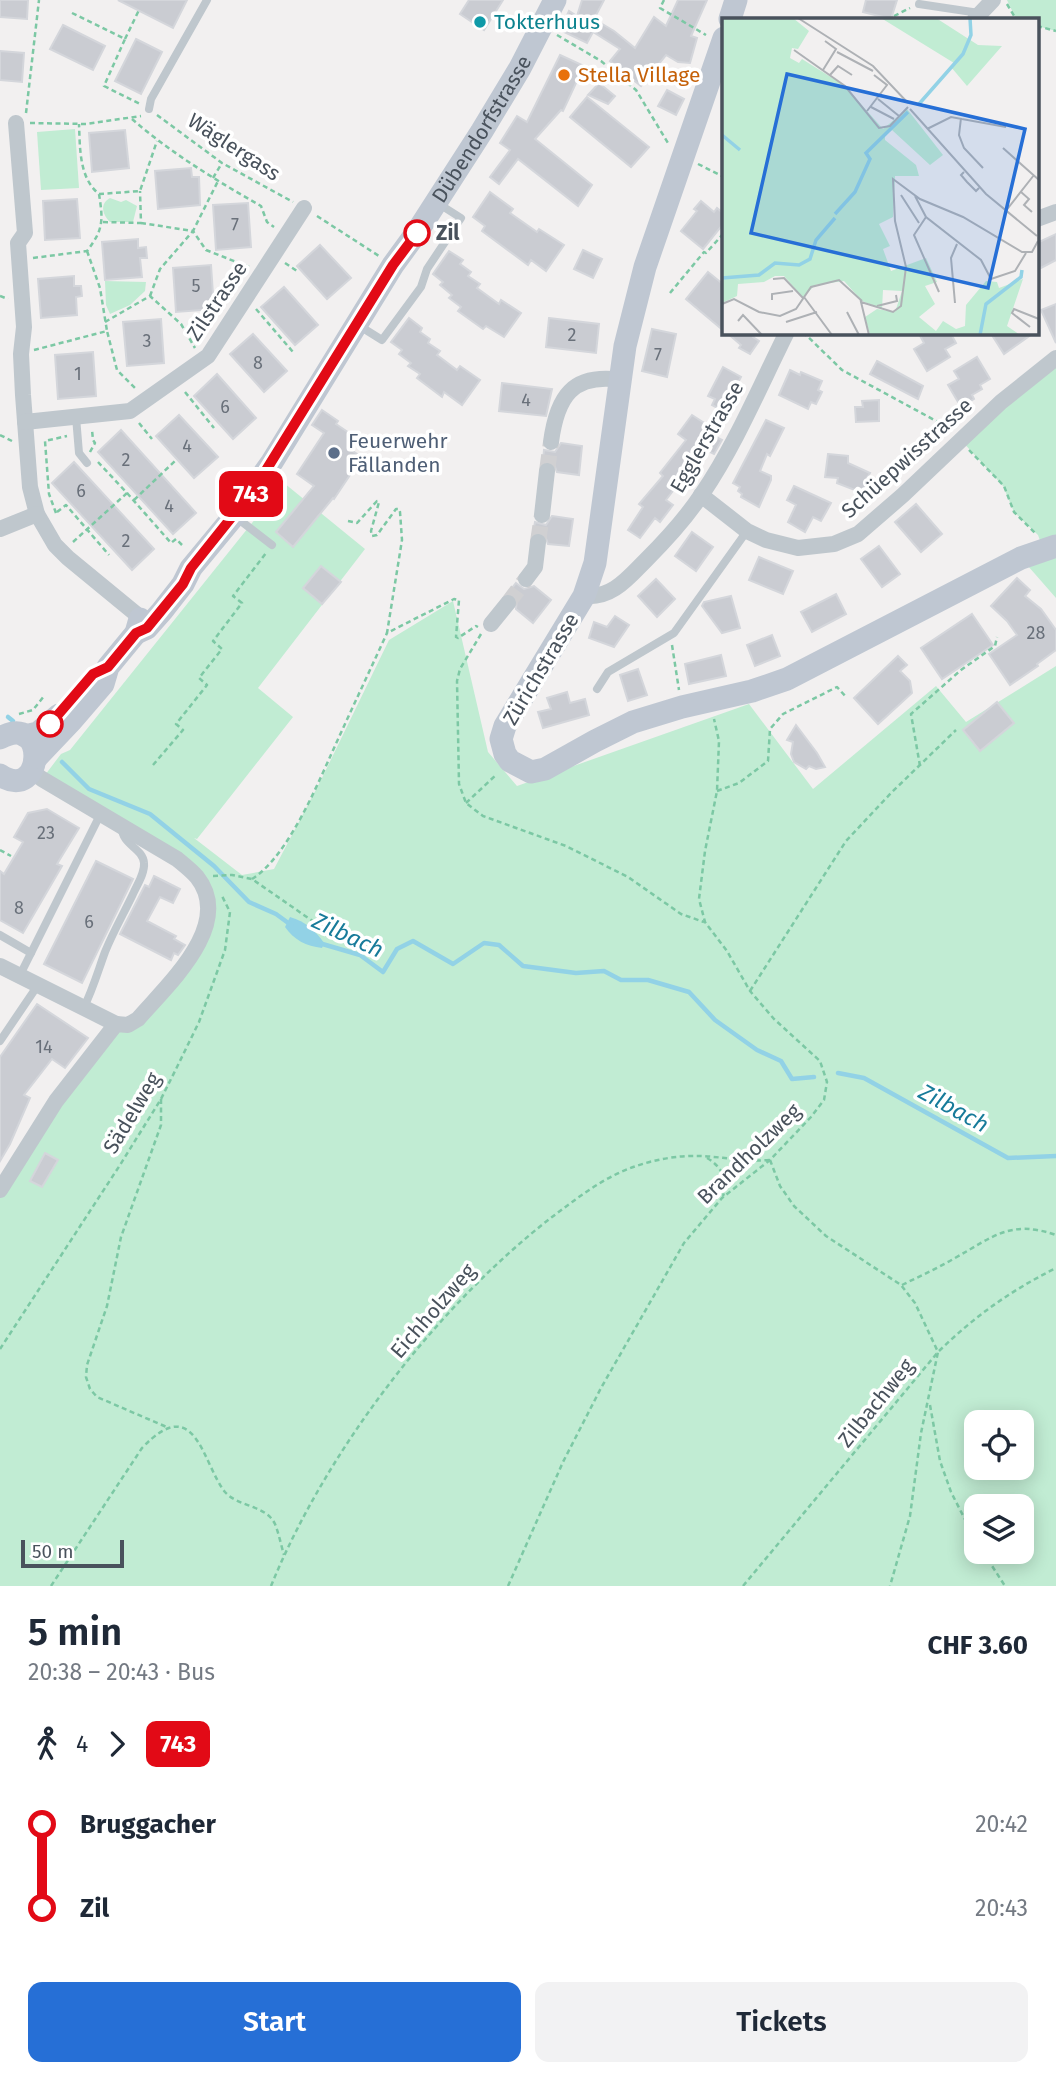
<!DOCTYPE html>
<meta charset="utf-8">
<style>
body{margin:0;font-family:"Fira Sans",sans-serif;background:#f2f2f3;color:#1f2937;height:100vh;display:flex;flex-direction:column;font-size:26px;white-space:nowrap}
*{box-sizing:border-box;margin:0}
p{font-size:23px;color:#747a83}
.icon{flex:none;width:38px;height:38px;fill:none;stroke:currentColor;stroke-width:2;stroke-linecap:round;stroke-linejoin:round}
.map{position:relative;height:1586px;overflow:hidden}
.sheet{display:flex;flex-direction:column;background:#fff;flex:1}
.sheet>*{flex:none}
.badge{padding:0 14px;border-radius:10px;font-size:24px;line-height:46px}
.buttons{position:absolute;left:964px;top:1410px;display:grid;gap:14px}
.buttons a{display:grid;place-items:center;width:70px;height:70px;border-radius:14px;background:#fff;box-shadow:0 4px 18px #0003;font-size:35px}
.scale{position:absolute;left:21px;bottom:18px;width:103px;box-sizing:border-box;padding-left:7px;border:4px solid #49525c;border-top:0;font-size:19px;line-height:24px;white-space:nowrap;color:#49525c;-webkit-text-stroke:5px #fff;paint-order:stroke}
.map>.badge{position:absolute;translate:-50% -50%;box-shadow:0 0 0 4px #fff}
.legs{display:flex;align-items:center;gap:10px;height:77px;padding:0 28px;font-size:23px}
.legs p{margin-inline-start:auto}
.overview{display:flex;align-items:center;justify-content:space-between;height:119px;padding:0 28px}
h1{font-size:38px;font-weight:600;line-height:52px}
.cta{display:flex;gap:14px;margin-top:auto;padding:14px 28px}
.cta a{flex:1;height:80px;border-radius:14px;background:#266fd6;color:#fff;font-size:28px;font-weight:600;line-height:80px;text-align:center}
.cta a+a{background:#f2f2f3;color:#1f2937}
ul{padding:0 28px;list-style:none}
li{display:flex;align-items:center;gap:24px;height:84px;font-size:26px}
li i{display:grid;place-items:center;width:10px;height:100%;margin:0 9px;background:currentColor}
li i::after{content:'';width:18px;height:18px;margin:-9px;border:5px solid;border-radius:50%;background:#fff}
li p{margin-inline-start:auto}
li:first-child i{background:linear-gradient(#0000 50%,currentColor 0)}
li:last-child i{background:linear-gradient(currentColor 50%,#0000 0)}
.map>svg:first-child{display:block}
.green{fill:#c1ecd3;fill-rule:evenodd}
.water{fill:#92d2e6}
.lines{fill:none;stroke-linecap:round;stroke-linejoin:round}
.stream{stroke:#92d2e6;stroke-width:4.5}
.building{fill:#caccd2;stroke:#d4d6db;stroke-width:2}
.street-tunnel{stroke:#d0d0d2;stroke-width:16;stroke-dasharray:16 8;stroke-linecap:butt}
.path{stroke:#7cc8a4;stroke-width:2.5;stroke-dasharray:5 3.5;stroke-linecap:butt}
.lane{stroke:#bfc7cd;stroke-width:8}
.street{stroke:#bfc7cd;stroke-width:16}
.secondary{stroke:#bfc7d2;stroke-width:23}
.line-1-casing{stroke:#fff;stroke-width:16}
.line-1{stroke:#e20a16;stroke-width:10}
.culture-dot{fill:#0f9aa8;stroke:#fff;stroke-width:2.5}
.food-dot{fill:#e8710a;stroke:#fff;stroke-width:2.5}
.stop-1-dot{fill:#fff;stroke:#e20a16;stroke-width:3.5}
.service-dot{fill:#5c6f8a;stroke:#fff;stroke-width:2.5}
.labels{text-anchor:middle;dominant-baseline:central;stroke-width:7;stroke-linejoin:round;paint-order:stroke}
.number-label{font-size:18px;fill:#69707a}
.culture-label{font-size:21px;fill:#0d838f;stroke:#fff;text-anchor:start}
.food-label{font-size:21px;fill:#c56008;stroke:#fff;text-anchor:start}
.street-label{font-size:21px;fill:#49525c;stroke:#fff}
.stop-label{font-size:21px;font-weight:bold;fill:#49525c;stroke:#fff;text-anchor:start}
.service-label{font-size:21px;fill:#4e5e75;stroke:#fff;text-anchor:start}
.water-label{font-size:23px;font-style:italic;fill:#177b9a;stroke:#fff}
.inset-river{fill:none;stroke:#92d2e6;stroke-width:3.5}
.inset-road{fill:none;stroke:#aeb1b5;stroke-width:2}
.view{fill:#266fd6;fill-opacity:0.15;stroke:#266fd6;stroke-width:3.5}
.inset-edge{fill:none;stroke:#49525c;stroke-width:3.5}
</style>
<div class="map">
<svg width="1056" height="1586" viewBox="0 0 1056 1586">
<rect width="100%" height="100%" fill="#f2f0f0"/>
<!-- green -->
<g class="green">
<path d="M1007 0H1056V31L1037 26V19H1016Z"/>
<path d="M75 129 79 188 41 190 37 132Z"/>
<path d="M110 198 121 202 126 200 137 206 133 222H110C103 215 99 204 110 198Z"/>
<path d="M105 281 146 282 145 291 130 305 110 314 106 305Z"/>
<path d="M1056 358V598L1021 558 1043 549 1038 535 1014 512 1003 486 960 439Z"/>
<path d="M284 483 365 549 258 688 293 717 197 839 194 838 242 875 274 869 321 780 389 640 453 601 488 752 517 786 749 704 813 789 936 686 966 722 1056 666V1586H0V1190L116 1024 128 1025 207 924 196 876 42 779 61 754 70 750ZM976 1423H1022V1468H976ZM976 1507H1022V1552H976Z"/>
</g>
<!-- water -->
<path class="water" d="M290 917C306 922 315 930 324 943L322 948C306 946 294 940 285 927Z"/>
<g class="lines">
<!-- stream -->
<g class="stream">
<path d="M8 717 13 721"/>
<path d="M62 762 89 789 150 814 214 866 249 902 276 914 291 925"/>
<path d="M319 943 360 955 383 972 397 949 413 941 453 964 484 943 499 945 523 966 576 973 604 971 621 980H648L689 992 715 1020 757 1050 781 1061 792 1079 814 1077"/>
<path d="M838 1073 864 1078 1008 1158 1056 1156"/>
</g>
</g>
<!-- building -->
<g class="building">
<path d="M0 0H28L27 19 0 17Z"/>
<path d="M118 0H187L173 28Z"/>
<path d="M469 0H503L484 30 460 14Z"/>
<path d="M582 0H604L594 19 614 31 635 48 654 17 666 26 678 0H707L691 36 697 38 690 63 678 62 666 55 641 86 610 61 620 49 593 32 587 43 560 30 569 11 577 16Z"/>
<path d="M866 0H897L891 19 863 12Z"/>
<path d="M63 25 105 46 93 70 50 49Z"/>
<path d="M136 39 162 52 141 94 115 81Z"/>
<path d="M0 51 24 53 22 82 0 80Z"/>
<path d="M560 55 584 66 563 111 561 110 535 139 592 185 578 206 518 159 499 184 490 177 510 150 500 143 517 116 527 122Z"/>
<path d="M599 83 615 96 608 104 588 95Z"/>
<path d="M667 90 684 99 676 115 658 106Z"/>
<path d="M587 97 649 147 631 167 570 117Z"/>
<path d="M125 130 129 168 92 172 89 133Z"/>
<path d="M191 168 192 177H199L200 205 158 209 155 171Z"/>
<path d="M490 192 513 209 510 213 537 232 539 229 564 245 546 271 531 260 528 265 482 231 485 226 473 217Z"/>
<path d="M77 199 80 238 45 240 43 201Z"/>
<path d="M701 201 714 212 717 208 724 214V223L703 249 681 231 697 211 694 209Z"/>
<path d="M248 203 251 247 216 250 213 205Z"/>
<path d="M1056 234V260L1037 270V243Z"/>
<path d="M138 239V248L146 247 147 258H140L142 277 105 280 102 242Z"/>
<path d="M320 245 351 278 327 299 297 266Z"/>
<path d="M583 250 602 259 593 278 574 269Z"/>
<path d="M449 251 463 260 460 264 471 272 468 276 480 284 477 288 499 304 501 300 521 313 504 337 486 326 483 329 458 311 461 307 449 298 452 295 440 285 443 282 433 274Z"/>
<path d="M211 265 214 309 176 312 173 268Z"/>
<path d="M708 272 724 285V331L686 299Z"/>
<path d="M74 276V286H81L82 296 76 297 77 315 41 318 38 279Z"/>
<path d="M284 287 318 325 295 345 261 307Z"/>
<path d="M1056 304V343L1041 310Z"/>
<path d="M409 318 422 328 420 332 430 339 428 343 440 351 437 355 457 370 460 366 480 380 462 405 444 392 442 397 417 378 420 374 408 366 411 363 399 354 402 350 391 342Z"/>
<path d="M549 318 599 324 596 353 546 347Z"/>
<path d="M161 319 164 363 127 366 123 322Z"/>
<path d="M652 329 676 334 667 377 642 371Z"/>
<path d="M726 332H756L753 337 759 341 750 354 739 348 741 345Z"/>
<path d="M918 332H950L956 343 945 349 950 357 927 371 914 349 924 343Z"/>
<path d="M990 332H1035L1004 354Z"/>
<path d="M253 334 287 371 264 392 230 354Z"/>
<path d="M93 352 96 396 58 399 55 355Z"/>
<path d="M977 357 990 379 980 385 982 389 972 395 974 399 961 407 948 385 959 379 954 371Z"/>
<path d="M877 361 923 386 918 399 870 374Z"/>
<path d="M723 367 741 377 723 411 712 405 715 399 708 396Z"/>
<path d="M790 370 800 375 801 372 822 381 818 390 822 392 816 404 811 402 808 409 779 395Z"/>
<path d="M217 374 256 418 233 439 194 396Z"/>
<path d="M502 383 552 389 546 416 499 411Z"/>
<path d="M879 400V421L856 422 855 407H863L862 401Z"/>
<path d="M322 410 338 421 336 424 358 439 351 450 362 457 334 499 333 498 293 547 276 532 314 486 297 474 324 433 312 425Z"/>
<path d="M179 415 218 457 194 478 156 436Z"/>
<path d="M692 415 712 428 708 433 722 440 714 454 698 446 686 461 692 466 666 500 673 505 660 522 655 518 640 538 628 530 643 507 639 504 663 476 660 473 686 440 678 434Z"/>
<path d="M766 420 784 428 770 456 767 454 760 471 771 476V480L759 507 741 497 742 494 738 491 740 487 733 483Z"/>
<path d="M121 430 196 513 173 534 98 452Z"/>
<path d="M561 443 582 446 579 475 557 472 553 462 543 461 544 450 555 452Z"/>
<path d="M828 454 848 456V463L870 473 867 478 879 490 866 502 855 490 837 483 838 478 825 477Z"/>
<path d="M74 462 154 549 132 570 52 483Z"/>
<path d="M794 486 831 503 821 521 813 517 805 532 788 522 796 505 787 500Z"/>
<path d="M916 504 942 534 921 552 895 522Z"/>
<path d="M552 516 573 519 569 546 548 544 544 533H533L535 522 546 525Z"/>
<path d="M692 532 713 547 696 571 675 556Z"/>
<path d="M879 546 900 574 882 587 861 559Z"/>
<path d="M759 557 793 571 783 594 749 580Z"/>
<path d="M321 566 341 582 322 604 303 588Z"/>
<path d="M1017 578 1030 590 1025 596 1041 609 1056 630V650L1037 664 1038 666 1010 685 989 654 1017 635 1007 621 991 606Z"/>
<path d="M656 579 675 599 657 617 638 596Z"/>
<path d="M516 583 524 589 534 586 551 600 533 623 516 609 517 599 508 593Z"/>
<path d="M836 594 846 614 812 632 801 612Z"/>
<path d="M731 596 740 628 722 633 702 606 704 602Z"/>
<path d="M972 614 993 645 942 679 921 648Z"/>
<path d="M615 616 629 625 614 647 589 638 594 622 607 627Z"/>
<path d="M772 635 780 656 755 666 747 645Z"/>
<path d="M721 655 726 676 689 684 685 664Z"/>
<path d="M898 656 907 665 900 671 910 681 912 693 878 724 854 698Z"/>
<path d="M638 669 647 695 628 701 620 675Z"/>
<path d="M567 692 570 703 585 699 589 715 543 728 538 712 551 709 547 698Z"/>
<path d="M997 702 1014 723 980 751 963 730Z"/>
<path d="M796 725 817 753 825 767 816 769 809 766 806 769 794 762 791 754 793 742 787 740Z"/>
<path d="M47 809 79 828 57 864 62 866 23 933 0 920V871L4 874 23 842 14 837 28 813Z"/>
<path d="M96 861 133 879 82 983 44 964Z"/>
<path d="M154 876 180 889 173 903 160 897 147 921 176 936 174 939 185 945 178 955 174 953 171 960 120 934 145 885 149 887Z"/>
<path d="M37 1004 88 1038 65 1068 52 1059 24 1095 30 1098 10 1144 0 1161V1057Z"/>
<path d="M45 1153 58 1160 42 1187 30 1181Z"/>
</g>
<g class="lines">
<!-- street-tunnel -->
<g class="street-tunnel">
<path d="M547 471 551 442"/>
<path d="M538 542 542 515"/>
<path d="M508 603 526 579"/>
</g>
<!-- path -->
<g class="path">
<path d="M664 0 660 8 706 35"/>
<path d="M1007 4 1016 19"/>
<path d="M72 13 125 39 104 86 140 104"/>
<path d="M894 16 910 8"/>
<path d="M1037 26 1056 31"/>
<path d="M557 35 601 61 636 90 668 143"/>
<path d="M125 39 139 10"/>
<path d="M26 113 39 0"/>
<path d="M157 115 222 163 293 202"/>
<path d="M132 119C171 153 217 181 261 206L267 222 274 227"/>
<path d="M30 123 86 124 141 116"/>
<path d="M698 164 724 177"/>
<path d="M213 178 222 163"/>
<path d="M99 194 140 191 157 141"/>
<path d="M317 216 379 256"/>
<path d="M103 222 141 223 140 191"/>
<path d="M141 223 193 231 218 181"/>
<path d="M87 251 100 288 107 331"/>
<path d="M33 258 87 251C104 229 103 220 99 194 79 178 80 148 79 124"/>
<path d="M285 263 297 271"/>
<path d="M670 293 704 252 706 253 724 233"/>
<path d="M0 296 8 299"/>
<path d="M150 296 160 269 193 231 206 250 249 267"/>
<path d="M256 309 293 352"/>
<path d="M105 322 150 296 181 324 195 348"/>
<path d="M803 332 842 370 951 429"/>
<path d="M34 350 107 331 117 370 137 390"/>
<path d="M185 392 214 428"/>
<path d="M139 423 152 439"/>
<path d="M0 435 12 441"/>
<path d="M969 450 1004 486 1014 512 1036 534"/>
<path d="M90 452 95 443 93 440 92 430"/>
<path d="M127 493 171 543 176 539 184 547"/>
<path d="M134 500 175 461"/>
<path d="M57 512 66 505 109 555"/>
<path d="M56 513 49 494 45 441 67 436"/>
<path d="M348 521 357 523 377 501 379 502 371 531 372 536 377 535 396 509H399L400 512 402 540 387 633 454 599 459 600 456 637 458 638 476 626 478 627"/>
<path d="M73 542 127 493 98 462"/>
<path d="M481 634 460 669 457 681 459 784 466 803 483 816 566 846 628 877 681 914 704 922"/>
<path d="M672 645 679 690"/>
<path d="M19 714 33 710 44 696"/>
<path d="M153 765 183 730 176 724 207 685 199 678 222 649 213 641 242 603 233 596 266 553"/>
<path d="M920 766 911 714 961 670 995 646 997 637"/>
<path d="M717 791 739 783 768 761 770 729 783 714 837 687 847 698"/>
<path d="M466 803 497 774"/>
<path d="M0 850 11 856"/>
<path d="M213 876 232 875 252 879 314 922"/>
<path d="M252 879C290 855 320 778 339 737 355 702 371 668 387 633"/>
<path d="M750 991 846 841 891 793 956 730"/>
<path d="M161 1099V1125L121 1237 107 1306 87 1365 86 1377 90 1389 97 1397 169 1428"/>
<path d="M707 1158C721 1166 729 1180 723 1196"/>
<path d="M770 1160 780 1186 794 1206 826 1236 901 1285 915 1303 938 1352 921 1433 910 1516 890 1586"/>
<path d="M902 1285C920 1276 938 1268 955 1258 993 1237 1010 1219 1056 1235"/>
<path d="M0 1349 120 1165 161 1099 177 1067 199 1022 225 950 230 912 221 894"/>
<path d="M930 1405 940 1461 951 1492 976 1541"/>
<path d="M983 1552 1005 1586"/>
<path d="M51 1586 142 1448C196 1391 202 1463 225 1492 238 1507 266 1505 275 1524 279 1534 281 1545 284 1555"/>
<path d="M271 1586C326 1451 437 1306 552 1217 576 1199 600 1180 628 1169 651 1160 677 1155 701 1156 724 1157 746 1162 770 1160"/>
<path d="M508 1586 563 1462 601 1388 684 1243 722 1198 770 1160 811 1117 824 1100 827 1082 820 1061 774 1019 750 991 727 951 705 922 699 899 705 851 717 791 719 741 714 719"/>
<path d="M743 1586 938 1352C975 1316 1010 1291 1056 1268"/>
</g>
<!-- lane -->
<g class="lane">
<path d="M919 4 979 13"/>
<path d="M149 109 151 99 207 0"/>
<path d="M358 325 382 340 421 287 427 269 461 218 439 204"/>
<path d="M76 417 79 453 87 463"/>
<path d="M237 518 272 545"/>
<path d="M597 689 608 672 674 633 747 531"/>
<path d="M0 935 31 953"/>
<path d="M20 975 101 813"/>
<path d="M84 1007C93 989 98 971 105 952 113 932 124 913 133 894 137 885 145 873 144 863 143 848 122 845 122 828"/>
<path d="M0 1041 38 985"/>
</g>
<!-- street -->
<g class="street">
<path d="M975 19 993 0"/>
<path d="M16 123 25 233 18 243 24 327 21 354 23 395 30 487 37 514 55 545 68 558 141 618"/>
<path d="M1037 219 1056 212"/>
<path d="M25 422 130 411 208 356 304 208"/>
<path d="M551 442C557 397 572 373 621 380"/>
<path d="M701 495 747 531 766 540 798 548 834 544 858 534 903 495 1001 402 1056 358"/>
<path d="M542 515 547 471"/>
<path d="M0 529 37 514"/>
<path d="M526 579 535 567 538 542"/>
<path d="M584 596C612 599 628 578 646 560 666 540 686 518 702 494 736 444 760 386 787 332"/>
<path d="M491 624 508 603"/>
<path d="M0 966 116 1024"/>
<path d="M0 1190 56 1101 116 1024 128 1025 138 1019C167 985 235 925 197 877 191 870 183 864 177 859L42 779 31 771"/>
</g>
<!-- secondary -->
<g class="secondary">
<path d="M730 19 736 0"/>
<path d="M724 38 645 267 625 346 595 563 584 596 505 726 501 739 505 754 510 761 531 772 545 769 595 741 633 722 682 707 752 691 787 679 1021 558 1056 546"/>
<path id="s1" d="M136 633 147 628 162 611 183 584 191 568 234 516 272 462 393 265 417 232 482 131 520 68 555 0"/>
<path d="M25 736 38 733 59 715"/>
<path d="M0 738C49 711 44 804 0 775"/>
<path d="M37 757 72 720 103 684 108 667 136 633 140 619"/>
</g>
</g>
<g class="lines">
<!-- line-1 casing -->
<g class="line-1-casing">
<path id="line-1" d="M50 724 93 674 108 667 136 633 147 628 183 584 191 568 255 488 393 265 417 233"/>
</g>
<!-- line-1 -->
<use href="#line-1" class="line-1"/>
</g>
<!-- markers -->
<circle class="culture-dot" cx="480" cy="22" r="7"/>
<circle class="food-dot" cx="564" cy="75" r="7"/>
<g class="stop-1-dot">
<circle cx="417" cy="233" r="12"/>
<circle cx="50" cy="724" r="12"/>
</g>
<circle class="service-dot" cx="334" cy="453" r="7"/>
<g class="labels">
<!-- number labels -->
<g class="number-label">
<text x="235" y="225">7</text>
<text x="196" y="286">5</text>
<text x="572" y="335">2</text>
<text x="147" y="341">3</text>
<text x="658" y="355">7</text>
<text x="258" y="363">8</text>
<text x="78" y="374">1</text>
<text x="526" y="400">4</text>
<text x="225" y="407">6</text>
<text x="187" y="446">4</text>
<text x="126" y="460">2</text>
<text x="81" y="491">6</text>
<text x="169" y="506">4</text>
<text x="126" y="541">2</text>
<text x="1036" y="633">28</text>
<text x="46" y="833">23</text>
<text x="19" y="908">8</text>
<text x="89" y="922">6</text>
<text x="44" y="1047">14</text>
</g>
<!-- culture labels -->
<g class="culture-label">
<text x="494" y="22">Tokterhuus</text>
</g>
<!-- food labels -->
<g class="food-label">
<text x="578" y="75">Stella Village</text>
</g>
<!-- street labels -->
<g class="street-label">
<text stroke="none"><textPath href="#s1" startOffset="614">Dübendorfstrasse</textPath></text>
<text transform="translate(234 147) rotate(33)">Wäglergass</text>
<text transform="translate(217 301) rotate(-56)">Zilstrasse</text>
<text transform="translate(707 437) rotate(-60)">Egglerstrasse</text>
<text transform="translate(907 458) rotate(-42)">Schüepwisstrasse</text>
<text transform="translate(541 669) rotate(-59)">Zürichstrasse</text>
<text transform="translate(132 1113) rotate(-59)">Sädelweg</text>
<text transform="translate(749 1154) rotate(-44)">Brandholzweg</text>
<text transform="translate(433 1311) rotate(-49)">Eichholzweg</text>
<text transform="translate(876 1403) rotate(-51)">Zilbachweg</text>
</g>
<!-- stop labels -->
<g class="stop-label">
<text x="436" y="233">Zil</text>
</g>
<!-- service labels -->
<g class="service-label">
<text x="348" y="441">Feuerwehr<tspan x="348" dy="24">Fällanden</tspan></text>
</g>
<!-- water labels -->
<g class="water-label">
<text transform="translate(348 935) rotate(25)">Zilbach</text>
<text transform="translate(954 1108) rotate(29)">Zilbach</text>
</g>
</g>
<!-- overview -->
<g transform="translate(722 18)">
<rect width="317" height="317" fill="#f2f0f0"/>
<path d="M0 0H71L87 13 76 31 70 30 68 40 77 45 80 41 123 68 161 111 185 91 221 137 208 147 170 112 163 117V122L194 147 197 158H173L171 199 157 206 168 228 161 231 169 253 204 240 215 264 203 268 213 286 197 299 214 313 221 303 234 311 243 308 244 287 264 263 275 264 277 270 301 261 285 308 298 317H148L143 299 155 291 173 294 180 273 161 272 160 291 140 283 122 263 93 267 81 280 62 258H53L42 264 16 266 15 278 0 285ZM159 0H214L256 27 280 28 245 68 229 49 232 45Z" fill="#c1ecd3"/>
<path class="inset-river" d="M197 86 241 36 249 17 248 0M0 117 18 132M113 196 133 174 148 141 144 135 186 94M0 260 37 257 53 245 77 247 88 241 94 222 113 200M258 317 264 286 299 259 300 252"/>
<path class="inset-road" d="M76 0 151 48 186 85M72 32 123 68 157 110 168 108 186 89M115 34 151 53M101 52 114 31 103 23M108 57 116 48 130 57M156 81 177 98M149 89 172 101M188 91 264 176 315 218M145 93 165 67 152 57M239 100 237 117 242 130 261 150M205 111 229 99 284 109M281 130 317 162M242 154 239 157 245 164 254 173 257 170M299 174 307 181 302 187 310 194M179 177 197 205M193 178 204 199 259 242 269 261 293 253 304 235M283 194 312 157M204 199 192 217 217 274M51 261 62 260 81 280M82 279 110 317M50 282V276L71 273M233 285 229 240 235 226M0 286 12 281 37 294 58 298 74 291 89 269 117 262 140 283M155 288 175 283 174 277M125 294 137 317M16 303 21 297 40 317M64 304 95 294M308 309 290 295 292 291 317 301M147 317 139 284 171 294 179 288 184 249 173 203 171 161 198 181 241 199 300 234H310L316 223"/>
<path class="view" d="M65 56 303 111 266 270 29 215Z"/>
<rect width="317" height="317" class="inset-edge"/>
</g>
</svg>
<div class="buttons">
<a><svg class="icon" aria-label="locate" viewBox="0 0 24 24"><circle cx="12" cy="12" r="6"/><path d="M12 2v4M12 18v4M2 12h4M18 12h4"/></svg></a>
<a><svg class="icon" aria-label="layers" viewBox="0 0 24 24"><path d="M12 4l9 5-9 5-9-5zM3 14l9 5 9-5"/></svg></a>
</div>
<div class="scale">50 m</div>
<b class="badge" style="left:251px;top:494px;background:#e20a16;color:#fff">743</b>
</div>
<section class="sheet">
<div class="overview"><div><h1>5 min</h1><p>20:38 – 20:43 · Bus</p></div><b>CHF 3.60</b></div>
<div class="legs"><svg class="icon" aria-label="walk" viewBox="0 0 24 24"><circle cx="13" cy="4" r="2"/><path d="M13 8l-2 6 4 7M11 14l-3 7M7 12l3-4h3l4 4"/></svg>4<svg class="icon" aria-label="forward" viewBox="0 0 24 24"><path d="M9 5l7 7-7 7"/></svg><b class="badge" style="background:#e20a16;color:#fff">743</b></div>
<ul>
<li><i style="color:#e20a16"></i><b>Bruggacher</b><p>20:42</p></li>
<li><i style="color:#e20a16"></i><b>Zil</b><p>20:43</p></li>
</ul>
<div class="cta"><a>Start</a><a>Tickets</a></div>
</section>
